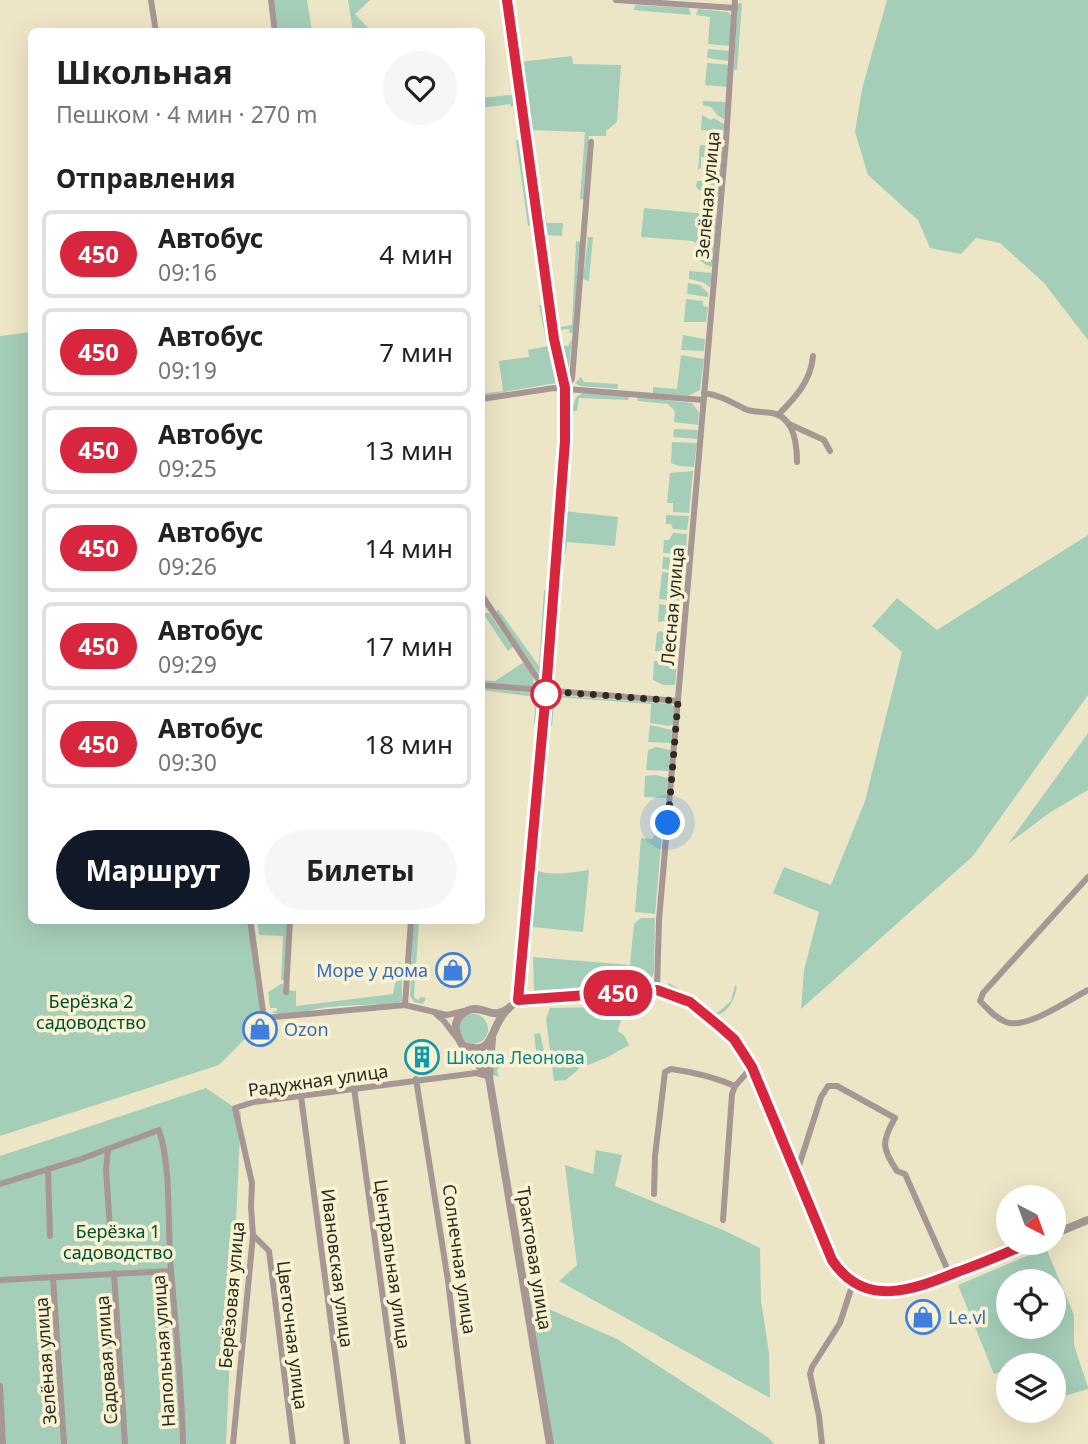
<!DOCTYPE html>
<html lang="ru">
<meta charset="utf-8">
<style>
body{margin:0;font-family:"Noto Sans",sans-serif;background:#f6f6f6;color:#222;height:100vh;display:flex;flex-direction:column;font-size:26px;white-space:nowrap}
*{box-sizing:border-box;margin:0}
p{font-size:23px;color:#767676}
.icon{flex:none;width:38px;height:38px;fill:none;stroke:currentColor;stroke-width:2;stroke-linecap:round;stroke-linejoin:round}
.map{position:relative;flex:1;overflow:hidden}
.drawer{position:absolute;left:28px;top:28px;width:457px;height:896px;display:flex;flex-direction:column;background:#fff;border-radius:10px;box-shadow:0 7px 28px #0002}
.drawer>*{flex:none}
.badge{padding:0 14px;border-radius:23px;font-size:24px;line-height:46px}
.needle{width:46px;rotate:139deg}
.buttons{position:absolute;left:996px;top:1185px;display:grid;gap:14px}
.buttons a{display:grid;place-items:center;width:70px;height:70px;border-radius:50%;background:#fff;box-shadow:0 7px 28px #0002;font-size:35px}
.you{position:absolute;width:35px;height:35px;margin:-18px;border:5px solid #fff;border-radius:50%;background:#1a73e8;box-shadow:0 0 0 10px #1a73e833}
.map>.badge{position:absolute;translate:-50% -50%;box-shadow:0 0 0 4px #fff}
h2{padding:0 28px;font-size:26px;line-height:63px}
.round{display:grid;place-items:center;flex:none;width:74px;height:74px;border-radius:37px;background:#f6f6f6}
.overview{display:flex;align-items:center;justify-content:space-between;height:119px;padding:0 28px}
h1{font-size:33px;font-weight:700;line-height:52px}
.primary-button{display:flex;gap:14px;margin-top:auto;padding:14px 28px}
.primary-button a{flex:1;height:80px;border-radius:42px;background:#111827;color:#fff;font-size:28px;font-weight:700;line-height:80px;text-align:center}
.primary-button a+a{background:#f6f6f6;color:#222}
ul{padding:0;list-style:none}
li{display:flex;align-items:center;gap:21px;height:88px;margin:0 14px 10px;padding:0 14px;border:4px solid #e0e0e0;border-radius:10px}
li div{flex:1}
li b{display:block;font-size:26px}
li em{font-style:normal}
li .badge{min-width:77px;font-weight:700;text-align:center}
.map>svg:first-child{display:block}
.green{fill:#a5ceb8;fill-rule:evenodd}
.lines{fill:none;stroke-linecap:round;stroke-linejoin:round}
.minor{stroke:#a79794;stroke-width:6}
.tertiary{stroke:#a79794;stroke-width:8}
.line-casing{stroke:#fff;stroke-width:16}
.line{stroke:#d7263d;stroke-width:10}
.walk{stroke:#2e2c20;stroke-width:7;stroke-dasharray:0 12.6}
.stop-dot{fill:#fff;stroke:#d7263d;stroke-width:3.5}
.labels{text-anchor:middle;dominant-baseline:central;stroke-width:7;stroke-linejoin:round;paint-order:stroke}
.street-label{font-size:18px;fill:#2e2c20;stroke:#faf3d3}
.shop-label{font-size:18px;fill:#366cbe;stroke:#faf3d3;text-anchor:start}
.park-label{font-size:18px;fill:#004f33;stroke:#faf3d3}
.culture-label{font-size:18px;fill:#0d838f;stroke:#faf3d3;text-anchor:start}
</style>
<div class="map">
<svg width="1088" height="1444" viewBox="0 0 1088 1444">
<rect width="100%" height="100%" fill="#ede6c6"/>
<!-- green -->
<g class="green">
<path d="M273 0H307L312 31H278Z"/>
<path d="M348 0H370L355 14 371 31H353Z"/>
<path d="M887 0H1088V340L1044 283 1000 243 976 238 961 254 930 248 918 220 868 175 855 132 862 89Z"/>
<path d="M737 3H742L737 70H734Z"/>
<path d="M635 5 689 8 691 15 634 10Z"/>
<path d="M698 9 728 12 732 16 731 46 708 44 710 17 696 15Z"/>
<path d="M708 49 730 51 729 61 707 58Z"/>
<path d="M572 56 573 64 621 65 617 122 606 131V136H589L584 199H580L585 132 528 130 519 62Z"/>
<path d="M707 63 729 65 727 87 705 85Z"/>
<path d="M510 95 515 96 516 104 511 107 510 104 481 108V98Z"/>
<path d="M703 101 726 102 724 119 717 115 711 107 703 105Z"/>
<path d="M702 115 711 120 714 118 724 124V128L721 132 701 130Z"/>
<path d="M719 136 723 139 722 158 701 157V167L698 170 700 145 714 146 715 138Z"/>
<path d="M529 137H532L542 202H538Z"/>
<path d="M516 140 520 141 533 225 528 226Z"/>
<path d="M716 163H722L719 197H708L696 187 697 181H710L711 166Z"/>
<path d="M543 208 547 223H563L562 236 546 235V239L543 238 539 210Z"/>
<path d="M644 208 717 215 713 267 706 265 698 258V244L692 241 641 237Z"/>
<path d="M588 237H593L589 281 583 279Z"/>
<path d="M576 241 581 242 573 333H570L569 329 558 330V336L544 244H546L560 327 572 325Z"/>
<path d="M689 271 712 273 710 287 702 282 689 279Z"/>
<path d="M688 283 700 285 708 293V297L687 294Z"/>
<path d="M686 299 703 301V306L708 307 706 322H684Z"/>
<path d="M539 305 545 306 551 340H546Z"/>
<path d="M31 332 32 920 254 921 266 1018 219 1065 0 1136V336Z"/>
<path d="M683 335 705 339 704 351 681 350Z"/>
<path d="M572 339 568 376 565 377 558 341H561V345L568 346Z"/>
<path d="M547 346H551L556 383 481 396V394L503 391 499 361 529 357 528 350Z"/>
<path d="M681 355 704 359 700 390 688 396 653 393V387L677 389Z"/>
<path d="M581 377 584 382 618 384V389L580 386 575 383Z"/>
<path d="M583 393 629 396 628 400 579 398 577 411H572L576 397Z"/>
<path d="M638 397 692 403 699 412 698 425 674 422 675 411 668 404 637 401Z"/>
<path d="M674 429 698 430 697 439 673 437Z"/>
<path d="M672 442 697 443 694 467 679 466 671 463Z"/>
<path d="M693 471 689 513 673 512V503H667L670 473Z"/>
<path d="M564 511 618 517 615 546 567 542 565 555H563V550L561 549Z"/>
<path d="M666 515 689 516 687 530 673 529 671 524H666Z"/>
<path d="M673 533 687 534 686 555 663 553 664 540H669Z"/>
<path d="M1088 535V695L973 856 801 1009 804 970 819 912 773 893 784 867 831 885 865 801 902 652 872 626 897 598 937 630Z"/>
<path d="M663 557 685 559V571L662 569Z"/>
<path d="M662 572 684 575 682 601 659 599Z"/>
<path d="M544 590H549L542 675 539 674 496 613 498 609 539 666Z"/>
<path d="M659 604 679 607 681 609 680 633 673 630 664 621 658 622Z"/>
<path d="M483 613H489L513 647 508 651Z"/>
<path d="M660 631 679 639 678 654 655 651 657 633Z"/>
<path d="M654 661 677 663 675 685H664L653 680Z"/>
<path d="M524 662 533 676 534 687 481 682V680L495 681Z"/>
<path d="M481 687 537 693 540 696 537 724 534 723 536 697 481 690Z"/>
<path d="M555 695 671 704 675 707 673 724 669 726 650 723 651 704 555 697 552 726 547 725 549 699Z"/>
<path d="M650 725 672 730 671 743 648 742Z"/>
<path d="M1088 733V790L1049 813 1008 844Z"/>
<path d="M656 747 670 750 669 771 646 770 648 750Z"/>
<path d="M656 775 668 778 666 798 644 797 645 776Z"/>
<path d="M656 833 662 834 655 914 635 912 641 838 652 839Z"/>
<path d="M534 870C551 876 569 873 589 870L583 932 532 927 535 880Z"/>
<path d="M641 918H655L654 973 649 984 534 992 533 957 630 965 634 924Z"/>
<path d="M257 921H288L284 980H281L283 936 259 935Z"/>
<path d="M413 921H419L414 997 418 1000 421 997 426 998 423 1004 414 1002 410 996Z"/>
<path d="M399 962 402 964V1001L397 1003C375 1005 352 1005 330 1007 312 1008 288 1019 271 1012L277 1011V1008H270L268 992 281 984H283V994H288V990L296 991V1006L393 994Z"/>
<path d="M669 983 717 1013 731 1001 735 985 737 987C734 999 730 1011 717 1015L668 985Z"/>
<path d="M606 1007 624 1008 618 1031 624 1035 629 1045 606 1058 580 1068 566 1080 554 1081 546 1019 550 1008Z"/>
<circle cx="473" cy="1029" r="15"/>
<path d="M540 1033 546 1060 501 1065 497 1071 499 1077 493 1075 492 1065 537 1058 534 1034Z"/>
<path d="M206 1088 241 1112 226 1444H0V1156Z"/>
<path d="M596 1150 622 1155 615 1186 723 1230 760 1248 761 1300 769 1353 770 1398 559 1281 577 1265 565 1165 593 1174Z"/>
<path d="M1046 1248 1074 1315V1345L1088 1387V1389L1054 1399V1365H1008V1369L994 1374 958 1285ZM1008 1281H1054V1326H1008Z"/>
<path d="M526 1299 617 1339 769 1438 774 1444H551Z"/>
</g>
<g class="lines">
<!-- minor -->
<g class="minor">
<path d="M151 0 156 32"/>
<path d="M271 0 275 32"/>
<path d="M616 0 735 8"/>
<path d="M565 388 572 379 591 142"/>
<path d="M704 393C720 395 731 402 745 409 754 413 763 411 772 413 794 417 797 445 797 462"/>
<path d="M481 399 554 388 703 400"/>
<path d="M778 415C795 398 811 381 813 356"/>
<path d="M789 424 824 440 830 451"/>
<path d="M481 594 546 691"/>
<path d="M481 685 678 701"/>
<path d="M1088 877 983 993 980 1001C988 1009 995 1018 1006 1022 1026 1030 1069 1000 1088 990"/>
<path d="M250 920 264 1018 405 1005 447 1015 464 1011"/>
<path d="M657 990 659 920 726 141 735 0"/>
<path d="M286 992 290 920"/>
<path d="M405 1005 411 920"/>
<path d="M436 1014 444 1021 456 1037"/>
<path d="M416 1079 448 1281 468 1444"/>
<path d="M354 1088 403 1444"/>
<path d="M301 1096 347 1444"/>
<path d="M108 1149 106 1170 110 1229"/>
<path d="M48 1169 50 1236"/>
<path d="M796 1175 821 1097 828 1086H837L895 1118C881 1142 882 1148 897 1171L905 1174 950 1275"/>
<path d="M0 1184 78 1160 159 1130C172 1169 167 1229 171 1271 176 1329 182 1386 183 1444"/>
<path d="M654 1194 655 1156 665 1072 671 1069C693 1072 714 1077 735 1086"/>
<path d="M723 1220 732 1094 735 1086 752 1067"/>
<path d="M253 1235 269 1251 293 1444"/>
<path d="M114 1273 125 1444"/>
<path d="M53 1277 64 1444"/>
<path d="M0 1280 171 1271"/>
<path d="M0 1386 3 1444"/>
<path d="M233 1444 253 1235 251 1207 252 1183 235 1108 254 1102 476 1073 487 1076"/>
<path d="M822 1444 819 1416 810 1374 812 1367 840 1323 853 1283"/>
</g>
<!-- tertiary -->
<g class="tertiary">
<path d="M507 0 554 339 565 388V441L546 691 518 1000"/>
<path d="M518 1000 657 990 690 1002 718 1025 734 1039 752 1067 832 1260C864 1309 912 1290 957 1273 983 1263 1007 1253 1032 1242"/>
<path d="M492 1039 489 1077 550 1444"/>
<path d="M464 1046C493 1056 490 1032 502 1016 506 1009 513 1005 518 1000"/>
<path d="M489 1077C477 1062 444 1034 460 1016 465 1011 469 1009 475 1009 490 1010 492 1018 508 1009"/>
<path d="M1054 1234 1088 1220"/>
</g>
</g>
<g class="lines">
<!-- line casing -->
<g class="line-casing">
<path id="line" d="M507 0 554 339 565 388V441L546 691 518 1000 657 990 690 1002 718 1025 734 1039 752 1067 832 1260C864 1309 913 1290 957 1272 983 1263 1007 1252 1033 1242"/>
</g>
<!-- line -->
<use href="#line" class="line"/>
<!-- walk -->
<path class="walk" d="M546 694V691L678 701 668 823"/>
</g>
<!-- icons -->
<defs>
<g id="shop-ring" transform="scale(1.75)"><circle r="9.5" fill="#faf3d3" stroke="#3f7fe0" stroke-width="1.5"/><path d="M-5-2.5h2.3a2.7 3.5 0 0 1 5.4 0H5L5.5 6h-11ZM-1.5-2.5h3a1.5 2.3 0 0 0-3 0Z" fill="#3f7fe0"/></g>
<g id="building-ring" transform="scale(1.75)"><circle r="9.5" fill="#faf3d3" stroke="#0f9aa8" stroke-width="1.5"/><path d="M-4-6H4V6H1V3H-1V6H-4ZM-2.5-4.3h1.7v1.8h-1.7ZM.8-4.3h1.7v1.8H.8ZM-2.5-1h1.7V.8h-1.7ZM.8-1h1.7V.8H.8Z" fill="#0f9aa8"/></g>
</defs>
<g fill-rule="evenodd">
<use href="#shop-ring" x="453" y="970"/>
<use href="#shop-ring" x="260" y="1029"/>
<use href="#building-ring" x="422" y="1057"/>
<use href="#shop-ring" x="923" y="1317"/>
</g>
<!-- markers -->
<circle class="stop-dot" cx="546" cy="694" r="14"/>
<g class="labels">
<!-- street labels -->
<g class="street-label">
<text transform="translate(707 195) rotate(-85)">Зелёная улица</text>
<text transform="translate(672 606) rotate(-85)">Лесная улица</text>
<text transform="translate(318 1080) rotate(-8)">Радужная улица</text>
<text transform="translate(535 1258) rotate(81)">Трактовая улица</text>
<text transform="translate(460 1259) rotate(82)">Солнечная улица</text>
<text transform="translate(393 1264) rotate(82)">Центральная улица</text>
<text transform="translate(338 1268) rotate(83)">Ивановская улица</text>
<text transform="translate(231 1295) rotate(-85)">Берёзовая улица</text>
<text transform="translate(293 1335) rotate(83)">Цветочная улица</text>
<text transform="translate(163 1351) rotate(-94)">Напольная улица</text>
<text transform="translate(106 1360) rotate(-94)">Садовая улица</text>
<text transform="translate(45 1361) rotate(-94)">Зелёная улица</text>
</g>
<!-- shop labels -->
<g class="shop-label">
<text x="428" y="970" text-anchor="end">Море у дома</text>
<text x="284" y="1029">Ozon</text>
<text x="948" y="1317">Le.vl</text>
</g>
<!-- park labels -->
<g class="park-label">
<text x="91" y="1001">Берёзка 2<tspan x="91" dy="21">садоводство</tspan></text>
<text x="118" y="1231">Берёзка 1<tspan x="118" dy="21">садоводство</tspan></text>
</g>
<!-- culture labels -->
<g class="culture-label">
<text x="446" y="1057">Школа Леонова</text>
</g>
</g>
</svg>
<div class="buttons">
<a><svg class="needle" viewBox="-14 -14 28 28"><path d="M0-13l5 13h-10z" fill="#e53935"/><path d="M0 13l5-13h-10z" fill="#767676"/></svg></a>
<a><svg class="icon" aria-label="locate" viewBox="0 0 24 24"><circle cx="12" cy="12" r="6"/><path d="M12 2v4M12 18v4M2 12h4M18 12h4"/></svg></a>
<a><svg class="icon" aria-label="layers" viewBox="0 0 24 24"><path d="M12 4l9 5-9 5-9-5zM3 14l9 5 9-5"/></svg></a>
</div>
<div class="you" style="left:668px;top:823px"></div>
<b class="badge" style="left:618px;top:993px;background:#d7263d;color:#fff">450</b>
<section class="drawer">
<div class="overview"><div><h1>Школьная</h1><p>Пешком · 4 мин · 270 m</p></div><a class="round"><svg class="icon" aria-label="heart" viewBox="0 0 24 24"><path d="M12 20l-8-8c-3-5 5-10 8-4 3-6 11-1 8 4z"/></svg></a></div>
<h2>Отправления</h2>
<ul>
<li><span class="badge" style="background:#d7263d;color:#fff">450</span><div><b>Автобус</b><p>09:16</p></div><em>4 мин</em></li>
<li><span class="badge" style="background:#d7263d;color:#fff">450</span><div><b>Автобус</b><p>09:19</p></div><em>7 мин</em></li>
<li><span class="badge" style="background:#d7263d;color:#fff">450</span><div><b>Автобус</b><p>09:25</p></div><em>13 мин</em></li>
<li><span class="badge" style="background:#d7263d;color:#fff">450</span><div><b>Автобус</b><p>09:26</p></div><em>14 мин</em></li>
<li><span class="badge" style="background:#d7263d;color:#fff">450</span><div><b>Автобус</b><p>09:29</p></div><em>17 мин</em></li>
<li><span class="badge" style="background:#d7263d;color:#fff">450</span><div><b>Автобус</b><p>09:30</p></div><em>18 мин</em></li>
</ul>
<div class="primary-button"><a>Маршрут</a><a>Билеты</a></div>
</section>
</div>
